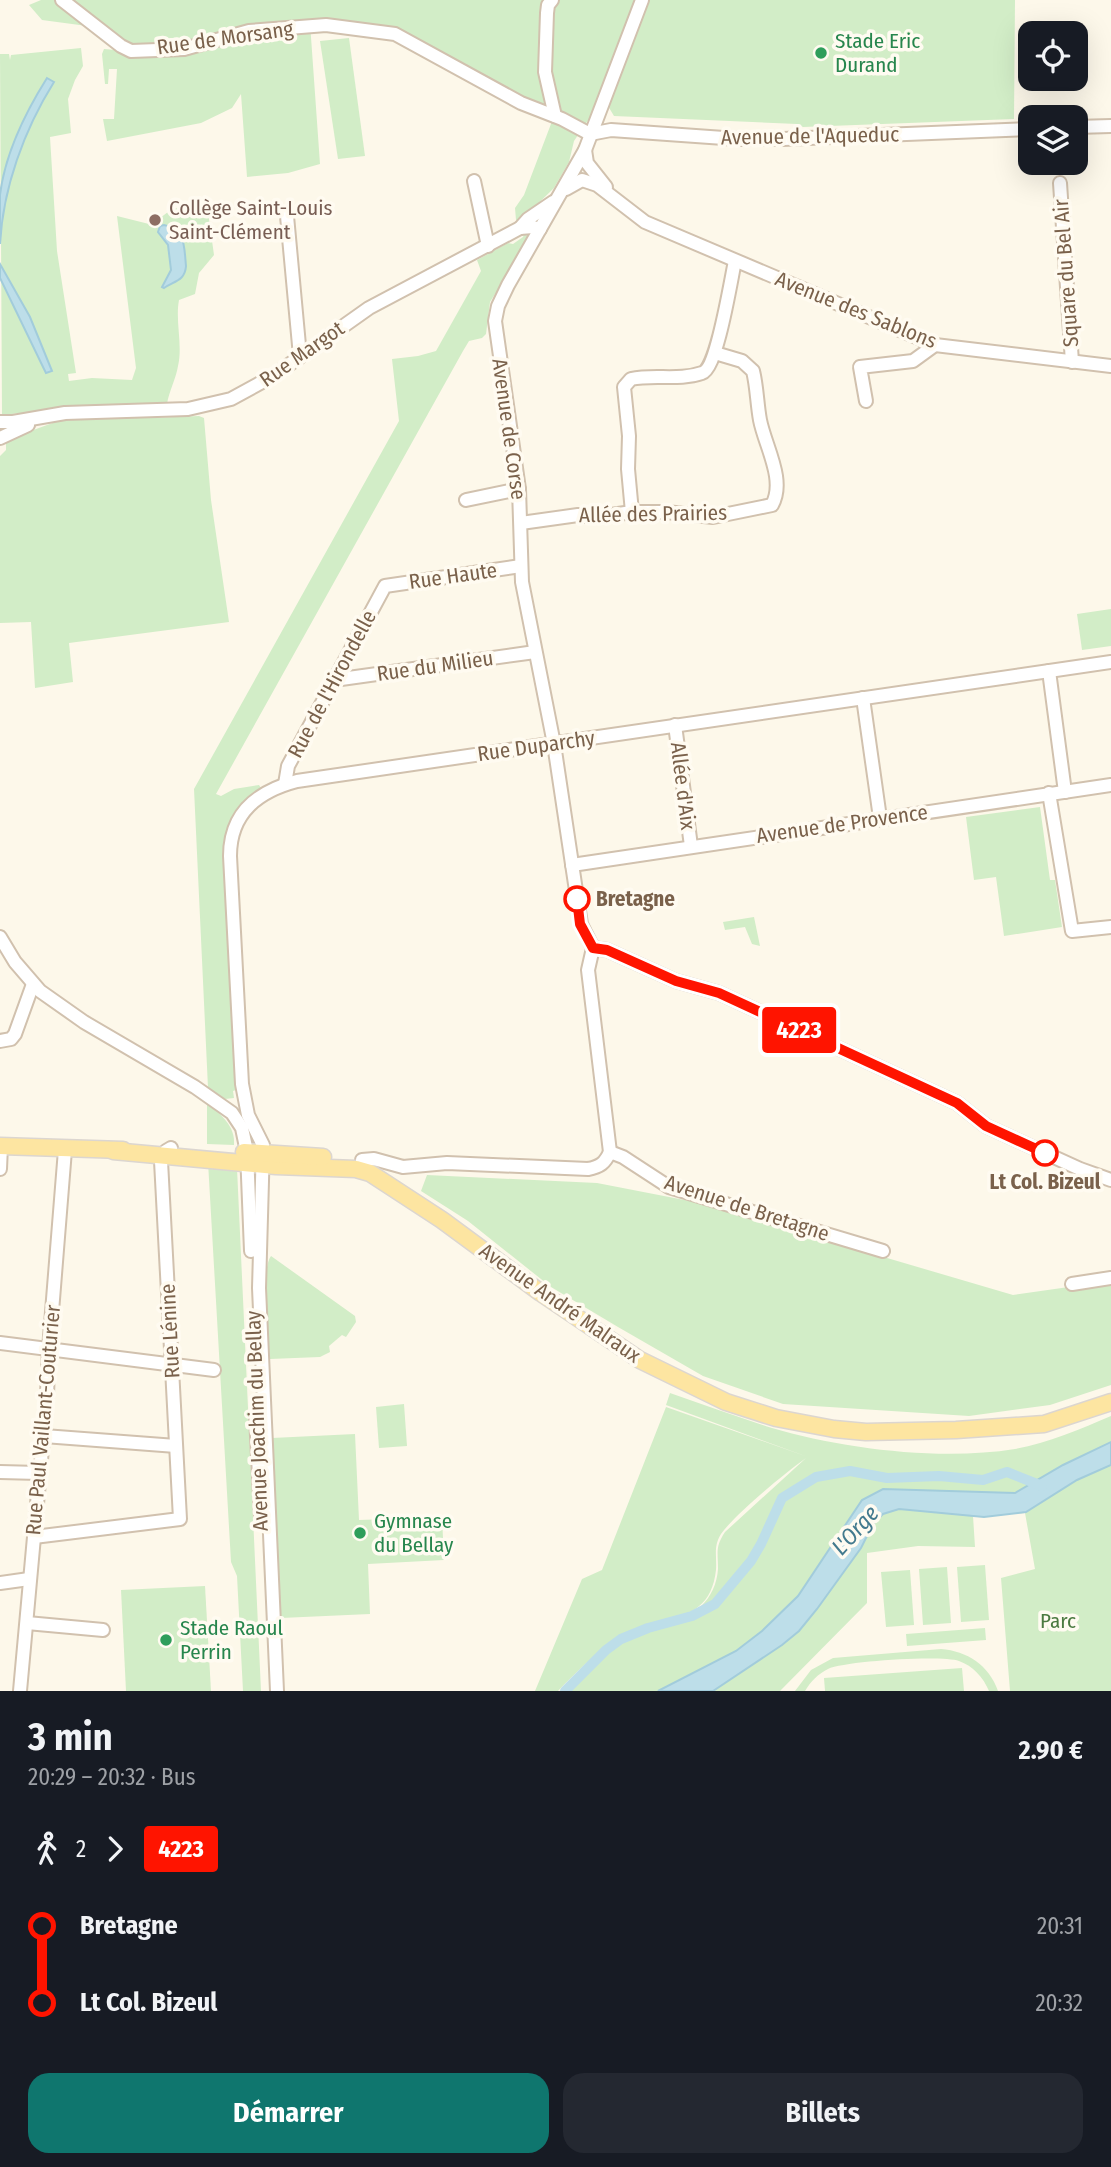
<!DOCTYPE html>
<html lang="fr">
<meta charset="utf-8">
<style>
body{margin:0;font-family:"Fira Sans Condensed",sans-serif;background:#242831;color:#f1f3f6;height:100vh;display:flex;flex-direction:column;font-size:26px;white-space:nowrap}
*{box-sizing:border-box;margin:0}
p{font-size:23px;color:#9ea1a6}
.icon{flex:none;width:38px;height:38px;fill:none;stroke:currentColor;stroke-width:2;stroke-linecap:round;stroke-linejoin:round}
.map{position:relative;height:1691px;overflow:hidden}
.drawer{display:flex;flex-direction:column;background:#171b24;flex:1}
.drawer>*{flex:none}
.badge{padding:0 14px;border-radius:5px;font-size:24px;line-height:46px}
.tools{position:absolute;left:1018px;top:21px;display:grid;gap:14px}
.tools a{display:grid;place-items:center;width:70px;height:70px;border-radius:14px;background:#171b24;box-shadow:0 7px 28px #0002;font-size:35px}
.map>.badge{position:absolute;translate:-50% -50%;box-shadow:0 0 0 4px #fff}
.legs{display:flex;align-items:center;gap:10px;height:77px;padding:0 28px;font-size:23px}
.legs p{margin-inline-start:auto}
.summary{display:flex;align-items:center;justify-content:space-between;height:119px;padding:0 28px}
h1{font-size:38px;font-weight:700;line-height:52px}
.cta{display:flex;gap:14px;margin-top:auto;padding:14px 28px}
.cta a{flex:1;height:80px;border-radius:21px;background:#0f766e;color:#fff;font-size:28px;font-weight:700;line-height:80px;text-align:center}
.cta a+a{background:#242831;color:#f1f3f6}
ul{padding:0 28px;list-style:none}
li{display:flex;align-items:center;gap:24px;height:77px;font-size:26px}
li i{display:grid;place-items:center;width:10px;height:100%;margin:0 9px;background:currentColor}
li i::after{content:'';width:18px;height:18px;margin:-9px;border:5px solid;border-radius:50%;background:#171b24}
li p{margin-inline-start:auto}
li:first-child i{background:linear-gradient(#0000 50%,currentColor 0)}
li:last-child i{background:linear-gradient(currentColor 50%,#0000 0)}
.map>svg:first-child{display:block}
.green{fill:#d2edc7;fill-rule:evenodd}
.water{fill:#bddee9;stroke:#a2ccdb;stroke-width:2}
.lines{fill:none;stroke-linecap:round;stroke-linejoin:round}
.canal{stroke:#bddee9;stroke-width:10}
.minor-casing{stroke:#d1c1ae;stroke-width:16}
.major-casing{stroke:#dcd6d0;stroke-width:19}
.minor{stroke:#fff;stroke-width:12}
.major{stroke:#fde5a1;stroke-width:16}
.line-1-casing{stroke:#fff;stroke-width:16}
.line-1{stroke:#ff1400;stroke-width:10}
.leisure-dot{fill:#2e9e5b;stroke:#fffbf1;stroke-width:2.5}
.education-dot{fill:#8d6e63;stroke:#fffbf1;stroke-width:2.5}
.stop-1-dot{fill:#fff;stroke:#ff1400;stroke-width:3.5}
.labels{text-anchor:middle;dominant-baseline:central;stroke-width:7;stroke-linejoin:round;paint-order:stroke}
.street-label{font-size:21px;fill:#7a614b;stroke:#fffbf1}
.leisure-label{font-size:21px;fill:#27864d;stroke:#fffbf1;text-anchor:start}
.education-label{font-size:21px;fill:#785e54;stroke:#fffbf1;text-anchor:start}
.stop-label{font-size:21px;font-weight:bold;fill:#7a614b;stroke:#fffbf1;text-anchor:start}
.park-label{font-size:21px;fill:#4b7a40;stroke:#fffbf1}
.water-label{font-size:23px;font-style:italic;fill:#437a8e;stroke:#fffbf1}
</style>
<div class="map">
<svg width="1111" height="1691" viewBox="0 0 1111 1691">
<rect width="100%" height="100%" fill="#fdf8ea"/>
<!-- green -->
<g class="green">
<path d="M41 0H548L549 4 559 0H636L593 113 574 141 569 162 554 188 520 221 516 220 515 208 524 195 554 116 395 34 354 22 310 23 320 164 288 173 247 177 241 94 232 108 201 123 107 141 103 119H114L117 69H109L108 84H105L102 54 104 49 116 50 87 26 42 20 29 5Z"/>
<path d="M649 0H1015L1014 119 803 127 797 124 614 116 608 106Z"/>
<path d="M349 38 365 156 338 159 320 41Z"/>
<path d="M81 48 83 66 75 80 68 99 71 133 50 137 57 251 76 373 68 374 69 381 92 378 132 380 136 368 117 216 149 224 156 221 172 209 199 205 208 212 214 255 199 273 195 294 179 300C175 321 183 345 178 366 176 379 169 391 167 404L69 408 2 415 0 54H9L10 60 11 55Z"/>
<path d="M525 232 533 233 490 302 486 334 482 338 469 341 463 351 216 794 221 796 234 789 259 785 261 788 241 806 225 859 236 1090 233 1091 234 1098 225 1099 208 1088 194 789 399 421 392 359 418 356 436 351 481 271 477 260 508 243 513 244 523 237Z"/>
<path d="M199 416 204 418 211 500 229 622 69 643 73 682 35 688 31 622 0 623V456L6 450V440L58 421 115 417 149 418Z"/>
<path d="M1111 609V646L1082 650 1077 614Z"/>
<path d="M1040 807 1050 880H1055L1062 927 1004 936 996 877 974 880 966 817Z"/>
<path d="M754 917 760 946 752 944 745 927 725 930 723 922Z"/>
<path d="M207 1103C220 1114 236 1126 234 1145L207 1144Z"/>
<path d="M208 1162 237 1168 261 1691H243L237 1576 231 1562Z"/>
<path d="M427 1175 597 1183 700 1203 1013 1295 1111 1281V1385L1050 1405 969 1416 783 1404 703 1376 618 1327 551 1287 468 1221 421 1191Z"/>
<path d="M271 1256 355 1316 356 1322 346 1337 342 1335 329 1346 330 1352 320 1357 270 1359C268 1338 260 1271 271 1256Z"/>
<path d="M670 1393C704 1405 738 1417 772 1428 843 1449 941 1461 1015 1449 1047 1443 1081 1429 1111 1416V1691H1010L1001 1578 1035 1569 1025 1513 973 1516 975 1547 918 1546 867 1553V1603L780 1691H560L591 1659 621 1639 656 1623C615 1634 586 1662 558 1691H535L582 1579 602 1570 666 1407 808 1457 666 1405ZM806 1458 725 1532C715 1547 718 1552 718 1569 716 1599 693 1621 663 1621 693 1614 712 1605 716 1570 717 1556 713 1547 721 1534 736 1513 784 1474 806 1458Z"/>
<path d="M404 1404 407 1446 379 1448 376 1407Z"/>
<path d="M355 1434 359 1520 442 1517 444 1560 368 1564 370 1614 281 1618 272 1438Z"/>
<path d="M985 1565 989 1620 961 1622 957 1567Z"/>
<path d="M947 1567 951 1623 923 1625 919 1569Z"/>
<path d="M910 1570 914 1625 886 1627 881 1572Z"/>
<path d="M205 1586 211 1691H126L121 1590Z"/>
<path d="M985 1628 986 1640 907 1646 906 1634Z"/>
<path d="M941 1649C967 1651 989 1665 998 1691H989C983 1677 973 1666 959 1661 941 1655 845 1661 828 1669 818 1674 811 1681 805 1691H795L811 1670 833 1658Z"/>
<path d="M962 1668 964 1691H825L824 1678Z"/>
</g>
<!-- water -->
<g class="water">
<path d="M47 78 54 82C24 130 3 188 0 244 0 228 0 211 0 195 5 153 25 113 47 78Z"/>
<path d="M164 225C186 229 184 247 186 266 185 281 174 281 164 288L162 287 171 270 168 245 158 232 160 226Z"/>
<path d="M0 264 30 317 52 371 46 373 44 369 0 278Z"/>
<path d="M1111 1442V1465L1077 1480 1026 1512 984 1517 899 1509 883 1514 873 1524 861 1548 817 1609 799 1631 782 1645 713 1691H658L736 1651 762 1631 798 1596 862 1500 883 1489 1015 1493 1063 1465Z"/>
</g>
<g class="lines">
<!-- canal -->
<path class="canal" d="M565 1691 606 1650 621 1639 648 1628 692 1616 715 1604 751 1561 761 1544 782 1498 816 1477 850 1471 887 1478 939 1476 983 1480 1007 1472 1042 1486"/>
<!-- minor casing -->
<g class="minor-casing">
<g id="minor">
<path d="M62 0 121 46 131 51 184 49 249 31 326 25 395 34 521 103 562 119 590 134"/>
<path d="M552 0 548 5 547 13 545 72 555 116"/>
<path d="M1076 127 1111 126"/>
<path d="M590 134 611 130 738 139H783L1031 129"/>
<path d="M585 150 587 163 606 187"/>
<path d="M474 181 488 246"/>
<path d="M1060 183 1072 362"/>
<path d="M566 189 582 180 597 185 645 222 935 345 1111 366"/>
<path d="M287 216 300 356"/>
<path d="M540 229 533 227 520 228 528 219 553 202"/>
<path d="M866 401 860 367 913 361 935 345"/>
<path d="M0 422H13L65 413 188 409 231 399 273 376 369 308 520 228"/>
<path d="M0 438 28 425"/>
<path d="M466 500 519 489"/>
<path d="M632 512 628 469 629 436 624 387 631 379C654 374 679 381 702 373 717 369 731 279 735 261"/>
<path d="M521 523 578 515 597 517 632 512H666L713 517 772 505C786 480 765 446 760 420 757 404 757 387 753 371L742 361 715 353"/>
<path d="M1049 671 1065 792"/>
<path d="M334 680 535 652"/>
<path d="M863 698 880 818"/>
<path d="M675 725 691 846"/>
<path d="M285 784 288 766 385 586 521 566"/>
<path d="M1049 793 1072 931 1111 927"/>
<path d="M572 865 1111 785"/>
<path d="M0 937 15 962 40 991 84 1022 195 1087 232 1113 242 1128 247 1152 251 1251"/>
<path d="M593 948 607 950 676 981 719 993 957 1103 986 1126 1080 1169 1111 1180"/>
<path d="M0 1041 11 1039 15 1034 33 984"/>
<path d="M610 1152 588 970 593 948 581 924 554 744 522 582 519 489 495 321 498 306 508 285 585 150 642 0"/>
<path d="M610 1152 623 1157 669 1187 883 1251"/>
<path d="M362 1160 374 1159 403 1167 447 1163 588 1169C600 1167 605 1163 610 1152"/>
<path d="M0 1169 1 1146"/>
<path d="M1072 1284 1111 1278"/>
<path d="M0 1343 214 1370"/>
<path d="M256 1416 261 1517"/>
<path d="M44 1436 176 1446"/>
<path d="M0 1472 39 1473"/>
<path d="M34 1537 180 1519 161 1161 166 1151 171 1148"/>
<path d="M0 1583 29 1579"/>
<path d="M27 1623 103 1630"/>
<path d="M20 1691 47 1394 49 1349 65 1150"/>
<path d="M277 1691 259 1288 263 1145 248 1115 242 1084 230 856C230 812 259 791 297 781L1111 662"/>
</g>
</g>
<!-- major casing -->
<g class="major-casing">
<g id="major">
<path d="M0 1146 123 1150"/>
<path d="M113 1151 276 1166 356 1169 370 1173 442 1220 541 1293 640 1360 726 1402 776 1418 834 1429 866 1432 956 1430 1044 1424 1111 1402"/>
<path d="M244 1152 323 1157"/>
</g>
</g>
<!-- minor -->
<use href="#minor" class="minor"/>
<!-- major -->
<use href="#major" class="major"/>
</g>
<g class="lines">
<!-- line-1 casing -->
<g class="line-1-casing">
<path id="line-1" d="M577 899 580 924 593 948 607 950 676 981 719 993 957 1103 986 1126 1045 1153"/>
</g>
<!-- line-1 -->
<use href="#line-1" class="line-1"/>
</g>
<!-- markers -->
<g class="leisure-dot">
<circle cx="821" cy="53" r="7"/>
<circle cx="360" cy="1533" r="7"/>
<circle cx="166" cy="1640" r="7"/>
</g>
<circle class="education-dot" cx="155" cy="220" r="7"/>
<g class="stop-1-dot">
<circle cx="577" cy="899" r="12"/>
<circle cx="1045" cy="1153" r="12"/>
</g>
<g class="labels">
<!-- street labels -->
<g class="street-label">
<text transform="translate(225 38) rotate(-8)">Rue de Morsang</text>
<text transform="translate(810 136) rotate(-1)">Avenue de l'Aqueduc</text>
<text transform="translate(1066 273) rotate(-94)">Square du Bel Air</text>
<text transform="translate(856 310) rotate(22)">Avenue des Sablons</text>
<text transform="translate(302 354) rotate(-35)">Rue Margot</text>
<text transform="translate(509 429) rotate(82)">Avenue de Corse</text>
<text transform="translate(653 514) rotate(-1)">Allée des Prairies</text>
<text transform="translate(453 576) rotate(-8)">Rue Haute</text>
<text transform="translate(435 666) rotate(-8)">Rue du Milieu</text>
<text transform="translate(332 684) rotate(-62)">Rue de l'Hirondelle</text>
<text transform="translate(536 746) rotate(-8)">Rue Duparchy</text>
<text transform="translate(683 786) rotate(83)">Allée d'Aix</text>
<text transform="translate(842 824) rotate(-8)">Avenue de Provence</text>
<text transform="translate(747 1208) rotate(18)">Avenue de Bretagne</text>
<text transform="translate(560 1303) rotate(35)">Avenue André Malraux</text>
<text transform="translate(170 1331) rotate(-93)">Rue Lénine</text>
<text transform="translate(43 1420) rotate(-85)">Rue Paul Vaillant-Couturier</text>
<text transform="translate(257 1421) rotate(-92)">Avenue Joachim du Bellay</text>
</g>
<!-- leisure labels -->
<g class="leisure-label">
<text x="835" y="41">Stade Eric<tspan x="835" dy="24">Durand</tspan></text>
<text x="374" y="1521">Gymnase<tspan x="374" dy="24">du Bellay</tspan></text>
<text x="180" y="1628">Stade Raoul<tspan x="180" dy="24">Perrin</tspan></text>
</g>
<!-- education labels -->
<g class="education-label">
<text x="169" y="208">Collège Saint-Louis<tspan x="169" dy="24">Saint-Clément</tspan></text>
</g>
<!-- stop labels -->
<g class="stop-label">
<text x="596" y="899">Bretagne</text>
<text x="1045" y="1182" text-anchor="middle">Lt Col. Bizeul</text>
</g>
<!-- park labels -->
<g class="park-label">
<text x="1058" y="1621">Parc</text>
</g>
<!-- water labels -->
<g class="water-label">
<text transform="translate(855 1530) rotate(-48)">L'Orge</text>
</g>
</g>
</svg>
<div class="tools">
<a><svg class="icon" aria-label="locate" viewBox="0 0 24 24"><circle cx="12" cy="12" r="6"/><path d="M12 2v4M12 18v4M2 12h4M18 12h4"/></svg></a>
<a><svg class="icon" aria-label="layers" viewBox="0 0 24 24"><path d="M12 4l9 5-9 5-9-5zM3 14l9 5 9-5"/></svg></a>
</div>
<b class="badge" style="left:799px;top:1030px;background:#ff1400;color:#fff">4223</b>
</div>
<section class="drawer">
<div class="summary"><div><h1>3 min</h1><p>20:29 – 20:32 · Bus</p></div><b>2.90 €</b></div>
<div class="legs"><svg class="icon" aria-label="walk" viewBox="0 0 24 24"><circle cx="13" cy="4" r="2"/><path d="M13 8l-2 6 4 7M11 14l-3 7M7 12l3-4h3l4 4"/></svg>2<svg class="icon" aria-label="forward" viewBox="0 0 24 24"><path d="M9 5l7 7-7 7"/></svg><b class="badge" style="background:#ff1400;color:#fff">4223</b></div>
<ul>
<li><i style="color:#ff1400"></i><b>Bretagne</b><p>20:31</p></li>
<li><i style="color:#ff1400"></i><b>Lt Col. Bizeul</b><p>20:32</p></li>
</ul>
<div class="cta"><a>Démarrer</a><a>Billets</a></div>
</section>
